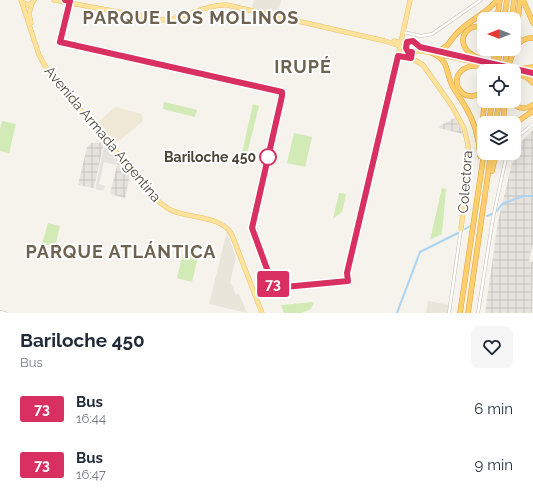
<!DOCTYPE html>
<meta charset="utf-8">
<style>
body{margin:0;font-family:Raleway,sans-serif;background:#f6f6f7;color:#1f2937;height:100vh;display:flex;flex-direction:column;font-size:15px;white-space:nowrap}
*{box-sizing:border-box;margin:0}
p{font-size:13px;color:#747a83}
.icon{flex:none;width:22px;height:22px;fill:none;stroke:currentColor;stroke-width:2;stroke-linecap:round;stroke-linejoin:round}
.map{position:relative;height:313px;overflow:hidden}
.drawer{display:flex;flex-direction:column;background:#fff;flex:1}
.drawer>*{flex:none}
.badge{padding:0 8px;border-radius:3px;font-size:14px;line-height:26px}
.needle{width:26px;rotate:270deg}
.tools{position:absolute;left:477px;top:12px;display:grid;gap:8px}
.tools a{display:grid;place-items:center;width:44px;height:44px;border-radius:8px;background:#fff;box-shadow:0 4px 16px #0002;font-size:20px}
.map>.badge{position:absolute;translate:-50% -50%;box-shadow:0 0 0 2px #fff}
.round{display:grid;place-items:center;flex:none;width:42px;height:42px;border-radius:8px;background:#f6f6f7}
.overview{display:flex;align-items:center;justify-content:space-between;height:68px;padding:0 20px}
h1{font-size:19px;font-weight:700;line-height:30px}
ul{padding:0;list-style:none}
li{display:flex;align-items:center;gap:12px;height:56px;padding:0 20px}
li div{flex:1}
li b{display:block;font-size:15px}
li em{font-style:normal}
li .badge{min-width:44px;font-weight:700;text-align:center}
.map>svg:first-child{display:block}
.residential{fill:#eae5da}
.industrial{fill:url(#industrial-grid)}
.education{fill:#efe8d6}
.green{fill:#d2eab5}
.parking{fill:#e5e3e0}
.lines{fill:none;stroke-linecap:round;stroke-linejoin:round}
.canal{stroke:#a9d4f2;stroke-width:2}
.minor-casing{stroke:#c2bbae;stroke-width:3.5}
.major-casing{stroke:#e6c16a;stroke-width:5}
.highway-casing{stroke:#e0a43c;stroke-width:5.5}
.minor{stroke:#fff;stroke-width:2.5}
.major{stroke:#ffe39c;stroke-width:4}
.highway{stroke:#ffcf6e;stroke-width:4.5}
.highway-bridge-casing{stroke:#e0a43c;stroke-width:5.5;stroke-linecap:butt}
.highway-bridge{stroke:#ffcf6e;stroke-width:4.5}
.line-casing{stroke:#fff;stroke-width:9}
.line{stroke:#d93062;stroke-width:6}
.stop-dot{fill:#fff;stroke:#d93062;stroke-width:2}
.labels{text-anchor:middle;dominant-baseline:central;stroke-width:4;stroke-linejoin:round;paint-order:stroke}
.street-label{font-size:14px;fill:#4b4439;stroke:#fff}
.stop-label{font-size:14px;font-weight:bold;fill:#4b4439;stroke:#fff;text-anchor:end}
.district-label{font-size:18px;font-weight:bold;letter-spacing:1px;fill:#6e6250;stroke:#fff}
</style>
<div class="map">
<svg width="533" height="313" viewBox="0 0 533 313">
<defs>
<pattern id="industrial-grid" width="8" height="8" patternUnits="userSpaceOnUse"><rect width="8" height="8" fill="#e6e2dd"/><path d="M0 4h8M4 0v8" fill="none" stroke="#c7c3be"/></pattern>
</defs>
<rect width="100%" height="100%" fill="#f6f3ec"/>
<!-- residential -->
<g class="residential">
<path d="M254 0H281L278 14 252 8Z"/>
<path d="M227 231 236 258 230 282 236 294H239L247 313 209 304Z"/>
<path d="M428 301 449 305 448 313H426Z"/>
</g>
<!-- industrial -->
<g class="industrial">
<path d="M456 117 463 134 439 128 440 126Z"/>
<path d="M533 130V243L529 261 533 262 532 313H485L498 221 516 147Z"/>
<path d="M104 142 94 188 78 185 87 147 91 143Z"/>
<path d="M119 157 131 171 125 198 110 194Z"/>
</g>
<!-- education -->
<path class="education" d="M115 107 142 114 143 121 114 145 96 124Z"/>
<!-- green -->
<g class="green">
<path d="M164 102 197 110 195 117 163 109Z"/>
<path d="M253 104 259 106 247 154 242 153Z"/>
<path d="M2 121 16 124 9 153 0 151V129Z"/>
<path d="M294 133 312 137 305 167 287 163Z"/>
<path d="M442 188 446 189 442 234 430 240Z"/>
<path d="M339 193 346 194 342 212 333 219Z"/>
<path d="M48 223 60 226 55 247 42 244Z"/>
<path d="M183 254 198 257 192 282 177 278Z"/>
<path d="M314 302 311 309 301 313H284L281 305Z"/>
</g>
<!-- parking -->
<path class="parking" d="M105 142 118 158 116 165 104 162 99 184 105 186 103 191 95 189Z"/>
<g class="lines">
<!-- canal -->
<g class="canal">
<path d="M497 211 502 204 523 196H533"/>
<path d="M487 216 492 214"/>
<path d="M465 229 470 226"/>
<path d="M397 313 420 252 458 233"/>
</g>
<!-- minor casing -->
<g class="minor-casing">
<g id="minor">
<path d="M403 32 421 36 432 34 481 0"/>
<path d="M514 140 533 124"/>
<path d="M0 312 5 313"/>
<path d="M449 313 461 229"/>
<path d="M478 313 493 218 507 153"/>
</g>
</g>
<!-- major casing -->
<g class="major-casing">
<g id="major">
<path d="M21 0 39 55 45 66 93 125 157 200C162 204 166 208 173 211 190 218 223 216 232 235L262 313"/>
<path d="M54 0 162 20C184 20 205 4 227 5L385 41 406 48 409 52 422 51 483 64"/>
<path d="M410 0 398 56 413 59 423 65 452 106 464 128 468 145 469 160 461 229"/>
<path d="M22 2 28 5 32 3 34 0"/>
<path d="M31 23 29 14 32 3"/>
<path d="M394 41 405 43 413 41 420 47 481 61"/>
</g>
</g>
<!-- highway casing -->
<g class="highway-casing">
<g id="highway">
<path d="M523 0 533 23"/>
<path d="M497 19 500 0"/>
<path d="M504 19 507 0"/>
<path d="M512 19 514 0"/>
<path d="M484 27C470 23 457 36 466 49 471 56 480 59 488 62"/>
<path d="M514 41 518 21 520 0"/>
<path d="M438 51C449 47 450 40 458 32 470 20 486 14 497 0"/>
<path d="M432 53C450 61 445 71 452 85 456 93 461 99 465 106 475 122 479 138 480 156"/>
<path d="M508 68C512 55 516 37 533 38"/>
<path d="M514 69 533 73"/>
<path d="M520 69 533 67"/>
<path d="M493 71 495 49"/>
<path d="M497 71 500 49"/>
<path d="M504 71 507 49"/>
<path d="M514 72 526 77 533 83"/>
<path d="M484 89C465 111 443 76 468 67 474 65 481 66 487 65"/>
<path d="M511 101C517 109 525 110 533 105"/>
<path d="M489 123 492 101"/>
<path d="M496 123 499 101"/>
<path d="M503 123 505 101"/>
<path d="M514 124 533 111"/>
<path d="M481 143 483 116 485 101"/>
<path d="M492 171 496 153"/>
<path d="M460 313 484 153"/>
<path d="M468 313 491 153"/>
</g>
</g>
<!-- minor -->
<use href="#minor" class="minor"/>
<!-- major -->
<use href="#major" class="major"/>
<!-- highway -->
<use href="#highway" class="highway"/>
<!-- highway-bridge casing -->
<g class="highway-bridge-casing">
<path id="highway-bridge" d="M488 62 514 69"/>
</g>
<!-- highway-bridge -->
<use href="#highway-bridge" class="highway-bridge"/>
</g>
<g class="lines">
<!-- line casing -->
<g class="line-casing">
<path id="line" d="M65 0 70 1 60 42 282 92V96L252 228 274 288 348 281 347 273 398 56 411 58 412 52H408L406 48 407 42 413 41 420 47 533 73"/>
</g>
<!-- line -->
<use href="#line" class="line"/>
</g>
<!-- markers -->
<circle class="stop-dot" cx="268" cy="157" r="8"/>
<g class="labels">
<!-- street labels -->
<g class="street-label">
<text transform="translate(103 134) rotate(50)">Avenida Armada Argentina</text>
<text transform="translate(465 182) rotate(-86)">Colectora</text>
</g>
<!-- stop labels -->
<g class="stop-label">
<text x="256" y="157">Bariloche 450</text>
</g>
<!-- district labels -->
<g class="district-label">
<text x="191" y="17">PARQUE LOS MOLINOS</text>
<text x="303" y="66">IRUPÉ</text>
<text x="121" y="251">PARQUE ATLÁNTICA</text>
</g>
</g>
</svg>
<div class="tools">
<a><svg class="needle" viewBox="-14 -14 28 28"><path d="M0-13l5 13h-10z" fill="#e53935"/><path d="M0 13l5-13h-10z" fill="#747a83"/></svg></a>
<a><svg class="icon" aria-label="locate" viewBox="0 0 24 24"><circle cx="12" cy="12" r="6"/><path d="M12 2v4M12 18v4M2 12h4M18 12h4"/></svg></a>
<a><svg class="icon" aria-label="layers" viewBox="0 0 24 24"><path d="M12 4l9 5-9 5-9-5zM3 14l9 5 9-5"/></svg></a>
</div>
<b class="badge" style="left:273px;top:284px;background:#d93062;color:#fff">73</b>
</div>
<section class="drawer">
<div class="overview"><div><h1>Bariloche 450</h1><p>Bus</p></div><a class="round"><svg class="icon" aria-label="heart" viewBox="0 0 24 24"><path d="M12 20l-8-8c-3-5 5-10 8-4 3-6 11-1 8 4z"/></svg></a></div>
<ul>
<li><span class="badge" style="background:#d93062;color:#fff">73</span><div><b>Bus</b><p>16:44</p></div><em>6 min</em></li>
<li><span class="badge" style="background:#d93062;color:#fff">73</span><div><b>Bus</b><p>16:47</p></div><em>9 min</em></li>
</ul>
</section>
